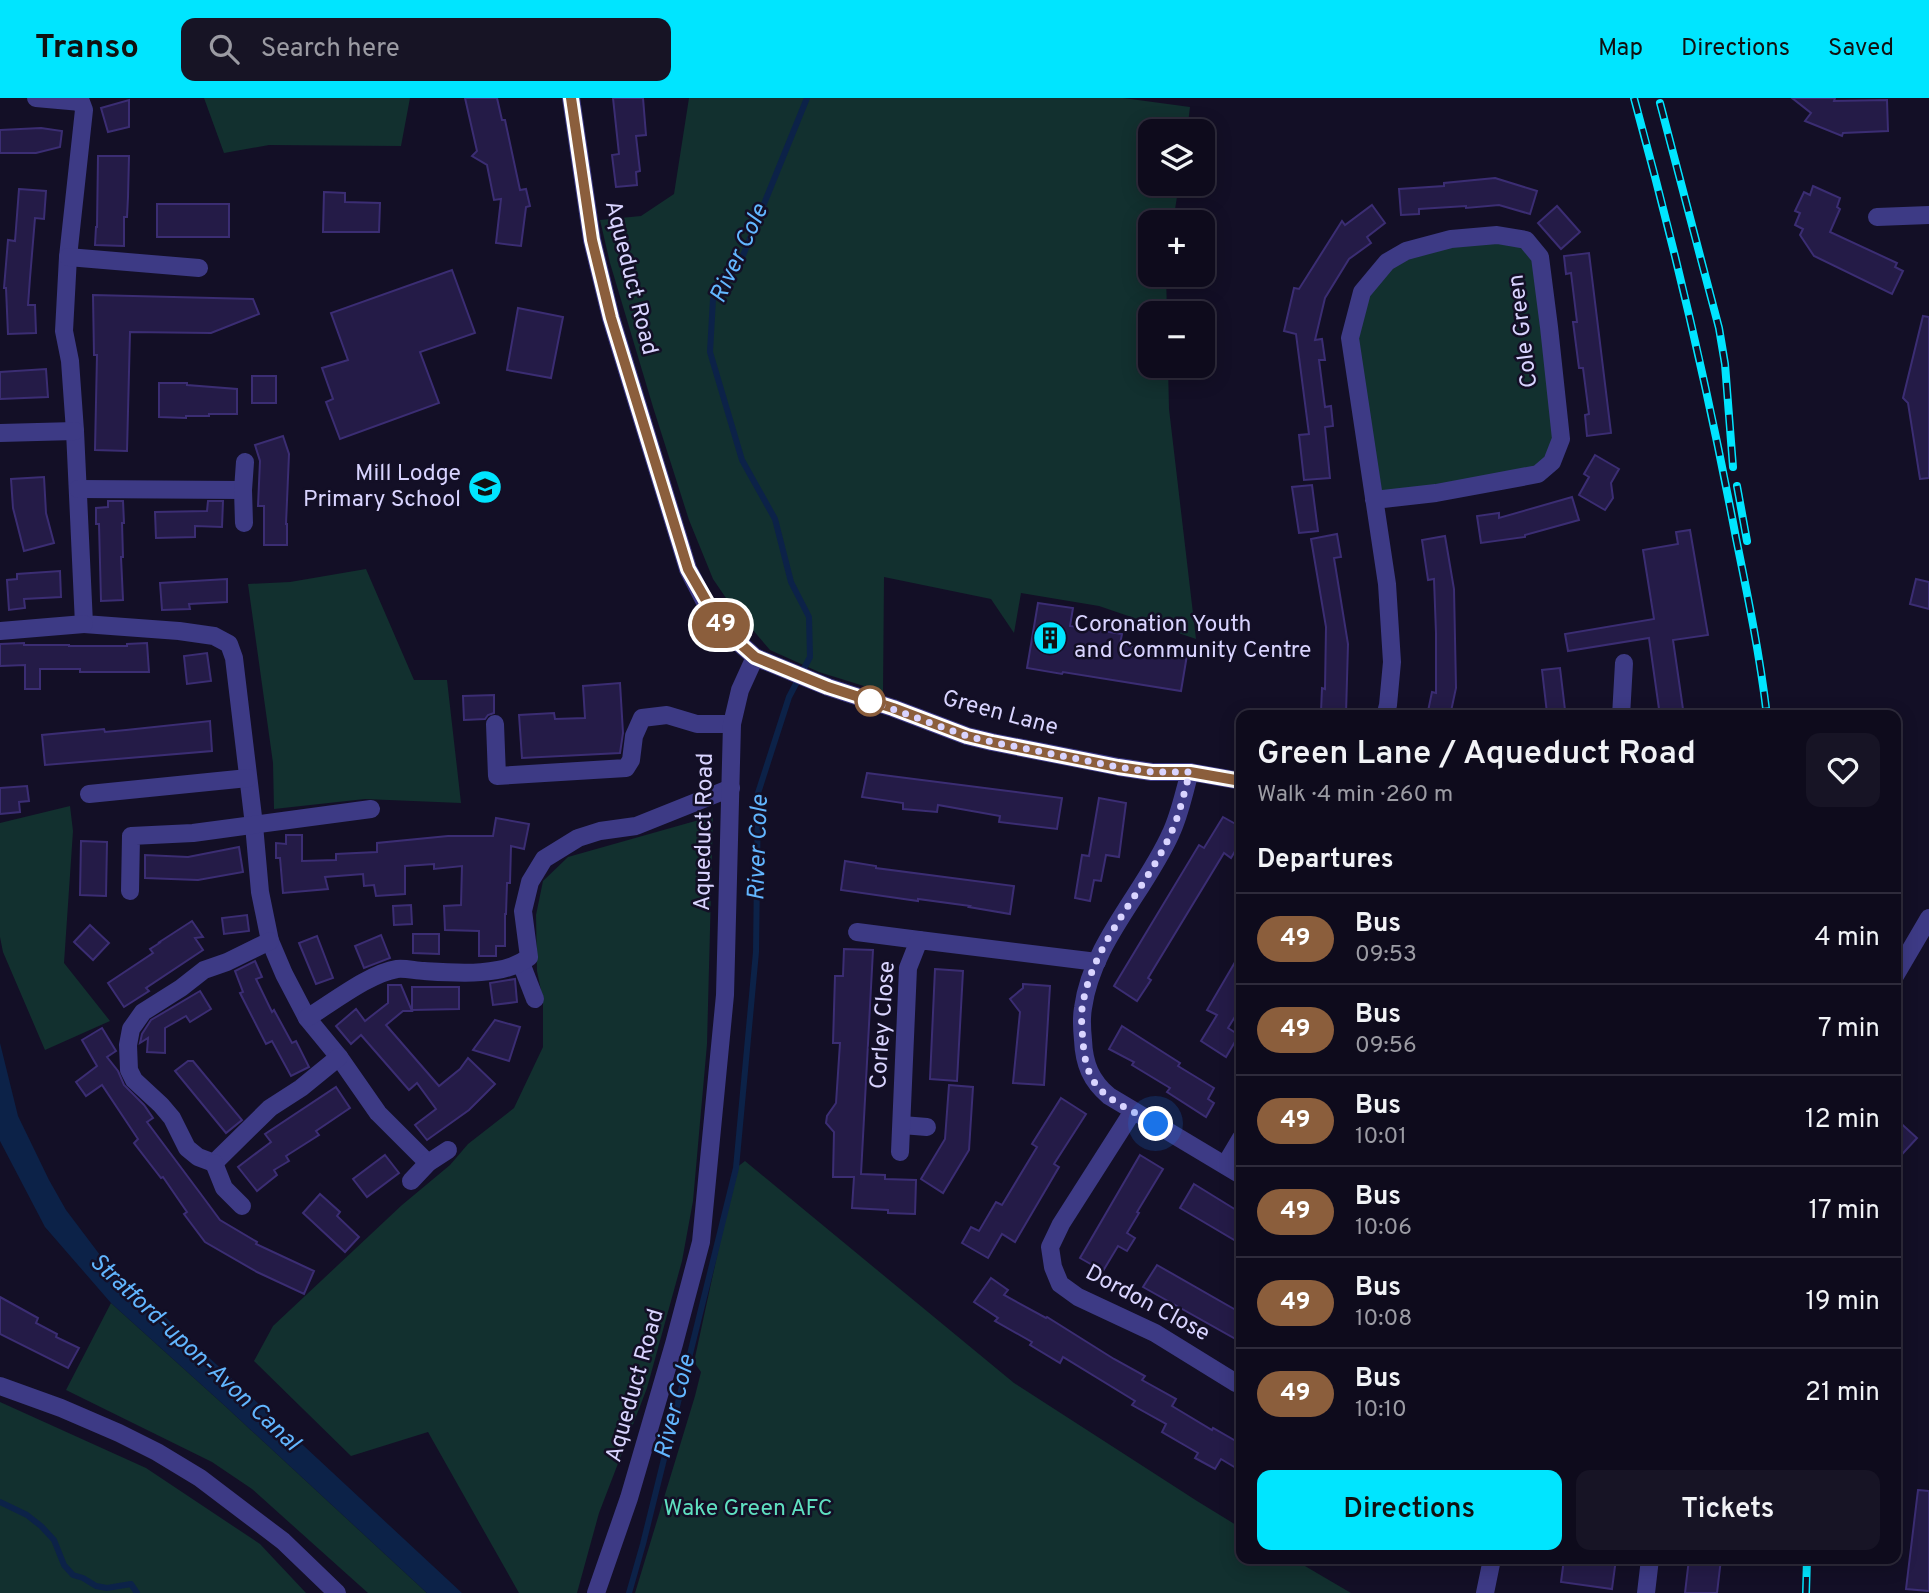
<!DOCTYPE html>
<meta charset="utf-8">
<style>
body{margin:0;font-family:Overpass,sans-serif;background:#171425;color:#f1f3f6;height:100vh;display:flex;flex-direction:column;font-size:26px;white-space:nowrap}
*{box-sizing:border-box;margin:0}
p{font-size:23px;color:#9b9ba3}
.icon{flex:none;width:38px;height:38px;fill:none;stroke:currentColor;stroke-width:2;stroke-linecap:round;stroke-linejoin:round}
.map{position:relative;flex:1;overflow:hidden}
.details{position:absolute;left:1236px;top:612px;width:665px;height:854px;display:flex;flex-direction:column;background:#0e0b1c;border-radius:14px;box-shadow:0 4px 18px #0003,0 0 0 2px #2e2b3b}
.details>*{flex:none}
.badge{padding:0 14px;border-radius:23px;font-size:24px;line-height:46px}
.tools{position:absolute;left:1138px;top:21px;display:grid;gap:14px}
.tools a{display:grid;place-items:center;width:77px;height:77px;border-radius:14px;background:#0e0b1c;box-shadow:0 4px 18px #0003,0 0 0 2px #2e2b3b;font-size:35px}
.you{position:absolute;width:35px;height:35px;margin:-18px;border:5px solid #fff;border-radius:50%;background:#1a73e8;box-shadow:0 0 0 10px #1a73e833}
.map>.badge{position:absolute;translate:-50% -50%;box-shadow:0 0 0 4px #fff}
h2{padding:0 21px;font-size:26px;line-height:63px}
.round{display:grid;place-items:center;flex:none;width:74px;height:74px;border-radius:14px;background:#171425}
.overview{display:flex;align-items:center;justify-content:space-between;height:119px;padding:0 21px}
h1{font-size:33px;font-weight:600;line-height:52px}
.primary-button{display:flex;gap:14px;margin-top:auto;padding:14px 21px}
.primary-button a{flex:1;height:80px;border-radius:14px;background:#00e5ff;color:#111;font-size:28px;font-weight:600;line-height:80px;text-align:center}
.primary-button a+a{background:#171425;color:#f1f3f6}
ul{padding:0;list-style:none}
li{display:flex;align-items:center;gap:21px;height:91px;padding:0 21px;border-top:2px solid #2e2b3b}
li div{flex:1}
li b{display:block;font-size:26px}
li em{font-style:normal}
li .badge{min-width:77px;font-weight:700;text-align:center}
header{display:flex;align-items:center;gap:42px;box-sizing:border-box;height:98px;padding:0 35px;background:#00e5ff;color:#111}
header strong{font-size:33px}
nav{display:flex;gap:38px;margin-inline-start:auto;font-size:24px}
.search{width:490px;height:63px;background:#171425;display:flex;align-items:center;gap:18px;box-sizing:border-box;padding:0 24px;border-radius:14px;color:#9b9ba3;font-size:26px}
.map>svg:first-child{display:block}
.green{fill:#12302f}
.water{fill:#0c2248}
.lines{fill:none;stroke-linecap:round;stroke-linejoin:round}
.stream{stroke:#0c2248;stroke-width:6}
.building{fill:#241b47;stroke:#3b2d73;stroke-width:2}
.minor{stroke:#3d3a85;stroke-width:18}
.rail-casing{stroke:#00e5ff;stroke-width:8}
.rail{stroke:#130f26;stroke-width:5;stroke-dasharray:16;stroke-linecap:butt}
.line-casing{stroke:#fff;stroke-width:16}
.line{stroke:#8b5e3c;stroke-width:10}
.walk{stroke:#d9d4ff;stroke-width:7;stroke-dasharray:0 12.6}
.stop-dot{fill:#fff;stroke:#8b5e3c;stroke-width:3.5}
.labels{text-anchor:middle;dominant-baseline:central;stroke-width:5;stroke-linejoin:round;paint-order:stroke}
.street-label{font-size:23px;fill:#d9d4ff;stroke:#130f26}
.poi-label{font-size:23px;fill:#d9d4ff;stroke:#130f26;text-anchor:end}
.park-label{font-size:23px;fill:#5fe0c0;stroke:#130f26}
.water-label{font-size:24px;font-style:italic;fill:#62b6ff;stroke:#130f26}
</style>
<header>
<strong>Transo</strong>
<div class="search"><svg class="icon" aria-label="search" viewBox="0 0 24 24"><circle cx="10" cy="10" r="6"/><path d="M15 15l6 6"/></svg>Search here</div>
<nav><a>Map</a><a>Directions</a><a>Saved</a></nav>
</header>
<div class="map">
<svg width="1929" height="1495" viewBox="0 0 1929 1495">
<rect width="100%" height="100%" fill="#130f26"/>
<!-- green -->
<g class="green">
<path d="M204 0H410L401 48 269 47 224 55Z"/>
<path d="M689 0H1123L1190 9 1187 33H1150V86H1179L1173 124H1150V177H1166L1167 215H1150V268H1168L1169 311 1196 541 1099 508 1021 495 1014 535 991 501 884 479 883 594 819 574 770 552 728 503 713 481 689 422 653 309 610 165 600 122 641 118 674 96Z"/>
<path d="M1497 137 1540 159 1561 341 1538 376 1374 402 1350 240 1362 194 1387 164Z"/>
<path d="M366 471 414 582H447L461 705 365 701 274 711 273 665 248 486 290 484Z"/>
<path d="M70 708 73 733 64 865 110 923 45 952 3 854 0 839V725Z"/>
<path d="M713 718 707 946 693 1103 682 1163 647 1290 599 1415 577 1495H519L428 1334 351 1358 254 1263 273 1228 402 1107 450 1067 468 1046 514 1010 543 949V902L537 873 536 817 543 783 568 759Z"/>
<path d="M745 1063 1014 1285 1197 1403 1241 1430V1461H1293L1351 1495H635L695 1298 701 1274 694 1264 736 1070Z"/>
<path d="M111 1205 224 1307 427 1495H368L252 1391 212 1364 66 1292Z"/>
<path d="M0 1304 146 1370 260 1446 306 1495H0Z"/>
</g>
<!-- water -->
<path class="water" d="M0 945 18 1018 49 1082 66 1112 103 1161 462 1495H427L224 1307 111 1205 45 1129 0 1043Z"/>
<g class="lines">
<!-- stream -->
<g class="stream">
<path d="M0 1404 27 1417 41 1428 54 1442 64 1467 73 1477 83 1480 96 1488 107 1490 131 1486 137 1495"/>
<path d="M629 1495 643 1446 736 1070 756 854 758 695 789 599 810 559 809 519 791 484 775 421 742 362 710 254 713 201 742 160 807 0"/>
</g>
</g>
<!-- building -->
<g class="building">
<path d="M465 0H497L502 22H505L520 92 526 91 530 108 526 109 521 148 496 145 501 101 494 102 487 67 472 58 477 53Z"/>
<path d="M613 0H643L646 37 636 38 640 73 636 74 637 87 616 89 612 57 619 56Z"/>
<path d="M1792 0H1835L1834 3 1887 2 1888 33 1843 35 1842 38 1805 23 1811 15Z"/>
<path d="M129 2V29L108 34 101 10Z"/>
<path d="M41 30 62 33 60 49 36 55H0V32Z"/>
<path d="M98 58H129L128 99 127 119H124V148L95 147 96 129H97Z"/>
<path d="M1495 80 1537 93 1530 116 1499 107 1466 110V108L1419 111V116L1401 117 1399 91 1444 88V85Z"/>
<path d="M1813 88 1840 100 1837 109 1840 111 1830 134 1897 165 1895 169 1903 173 1892 196 1814 158 1800 137 1803 131 1795 127 1800 115 1795 113 1804 94 1810 97Z"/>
<path d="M19 91 46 93 44 121 35 120 30 180 28 207H35L36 235 8 236 6 190H4L8 142 15 143Z"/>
<path d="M324 94 345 95V104L380 105 379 134H323Z"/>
<rect x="157" y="106" width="72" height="33"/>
<path d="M1372 107 1385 125 1367 139 1371 145 1349 161 1325 200 1315 242 1322 241 1325 262H1319L1325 309 1331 308 1333 328 1325 329 1330 380 1304 382 1299 337 1309 336 1296 236 1284 233 1294 190 1299 191 1342 123 1345 127Z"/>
<path d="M1557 108 1580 134 1561 151 1538 125Z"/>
<path d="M1589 155 1611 335 1587 338 1585 317 1589 316 1583 270H1579L1573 224H1577L1571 175 1566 176 1564 158Z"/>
<path d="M452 172 475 235 420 254 439 305 340 341 326 304 333 301 322 270 348 262 331 215Z"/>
<path d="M93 197 253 201 259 216 211 235 130 234 127 353 95 352 97 257H94Z"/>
<path d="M518 210 563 219 551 280 507 272Z"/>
<path d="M1923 218 1929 219V380L1920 381 1908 305 1903 300Z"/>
<path d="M46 271 48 299 0 301V274Z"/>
<rect x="252" y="278" width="24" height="27"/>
<path d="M159 285H187V287L237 291V316H209V318H186V320L159 319Z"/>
<path d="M283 338 289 356 286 426H287V447H264V408H258L260 363 255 347Z"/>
<path d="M1595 357 1619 371 1611 385 1613 400 1605 412 1579 397 1589 379 1584 376Z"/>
<path d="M44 379 46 415 54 445 24 453 13 410 11 381Z"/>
<path d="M1312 387 1318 433 1299 435 1292 389Z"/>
<path d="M1572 399 1579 422 1525 437V439L1481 445 1477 418 1499 415V420Z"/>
<path d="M108 403H123L124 425H122L123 459H121L123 502 101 503 99 426H96V410L108 409Z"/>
<path d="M208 403H223L222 429 195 428V439L156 440 155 414 207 413Z"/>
<path d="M1690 432 1708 537 1673 542 1684 618H1660L1649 540 1568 553 1565 536 1654 521 1643 452 1678 446 1676 434Z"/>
<path d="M1337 436 1341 459 1334 460 1348 546 1346 616 1321 614 1322 590 1325 591 1326 529 1311 441Z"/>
<path d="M1445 438 1454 491 1456 590 1450 618H1427L1432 594 1436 595V535L1434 481 1428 482 1422 442Z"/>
<path d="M60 473 61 499 24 501 25 510 9 512 7 482 17 481V476Z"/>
<path d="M227 481V504L189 506 190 511 162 512 160 485Z"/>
<path d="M1916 481 1929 484V511L1910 506Z"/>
<path d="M1038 505 1073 510 1070 528 1122 536 1120 546 1187 557 1181 593 1063 574 1062 576 1027 570Z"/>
<path d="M24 545V547H69V548H127V546L147 545 149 574H80V571H40V591H25V567L0 568V546Z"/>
<path d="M207 555 211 583 187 586 184 558Z"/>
<path d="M1560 570 1565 612 1547 615 1542 572Z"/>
<path d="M620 585 623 635 620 655 522 660 519 617 554 615 555 621 585 620 583 588Z"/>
<path d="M494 597V615L488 617 485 621 464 622 463 598Z"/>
<path d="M210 623 212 653 45 667 42 637 104 631 105 634 126 632Z"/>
<path d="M867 675 1062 700 1057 731 999 724 1000 718 938 707 937 714 903 711V705L862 699Z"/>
<path d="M27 688 29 703 19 704 20 714 0 716V690Z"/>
<path d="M1099 700 1126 705 1119 759 1106 757 1101 783 1094 782 1090 803 1075 800 1082 757 1089 758Z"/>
<path d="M1223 719 1241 729V743L1231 760 1224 755 1148 880 1151 882 1137 903 1114 888 1199 747 1204 750Z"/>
<path d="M496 720 529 726 524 751 511 748 510 785H507L506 816H505V848H496V858H479V833L445 832 444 808 461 807 462 768 434 771V766L405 768V796L376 798 374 787 364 788 363 776 325 779 328 791 283 795 280 760H276V745L286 746V737H302V763L336 762V756L377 754V745L448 738H493Z"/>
<path d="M81 743 107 744 106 798 80 797Z"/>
<path d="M239 749 243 774 198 782 145 780V757L188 759Z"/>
<path d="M845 763 876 768V770L1014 788 1010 816 969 809 970 808 918 801V803L841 792Z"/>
<path d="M411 807 412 826 394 827 393 808Z"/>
<path d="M247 817 249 833 224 836 222 820Z"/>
<path d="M192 823 203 839 195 840 203 852 146 890 149 893 124 909 108 885 153 855 150 851 161 844 158 845Z"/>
<path d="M90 827 109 845 93 862 74 844Z"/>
<path d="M413 836H439V856L413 855Z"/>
<path d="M381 837 390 860 364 870 355 848Z"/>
<path d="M317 838 333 880 316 886 299 845Z"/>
<path d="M844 851 873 852 861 1076 885 1077V1081L916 1082 915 1116 888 1115V1112L852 1110 854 1079H833L834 1034 826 1025 827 1018 836 1005 840 945H833L835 878H843Z"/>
<path d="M1241 854V909L1228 930 1239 937 1226 959 1201 943 1217 917 1207 912Z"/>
<path d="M255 863 262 879 256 881 272 914 274 912 292 945 296 943 309 969 291 978 272 943 266 946 240 895 243 894 235 873Z"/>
<path d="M935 871 963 873 957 983 930 981Z"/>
<path d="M515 881 517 904 493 907 490 885Z"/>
<path d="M1023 886 1050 888 1044 987 1013 985 1020 914 1010 901 1023 890Z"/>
<path d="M388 887H401L412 913H403L386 927 439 988 460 971 468 960 495 986 469 1012 427 1042 415 1027 436 1011 417 985 409 992 361 937 351 946 336 928 356 911 365 923 388 905Z"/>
<path d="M412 889H459V911L412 912Z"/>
<path d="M200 893 211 911 190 924 186 918 165 930V955L147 954 148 940 140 945 142 936 151 922Z"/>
<path d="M495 922 520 929 509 963 473 952Z"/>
<path d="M1122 928 1180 965 1178 968 1214 990 1208 1001 1214 1005 1206 1019 1167 994 1170 990 1132 967 1134 964 1109 951Z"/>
<path d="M102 930 116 953 107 959 118 973 124 987 144 1007 153 1020 147 1024 203 1099 220 1122 257 1144 256 1146 314 1173 304 1196 257 1174 205 1144 184 1116 187 1114 163 1079 161 1080 134 1045 138 1041 102 987 86 998 76 984 97 968 82 942Z"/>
<path d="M188 963H193L242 1022 226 1035 175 973Z"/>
<path d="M949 987 973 989 969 1052 943 1095 921 1081 945 1041Z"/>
<path d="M336 989 350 1010 316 1033 319 1037 286 1058 289 1063 274 1072 277 1077 257 1093 238 1069 271 1044 265 1036Z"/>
<path d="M1061 1000 1086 1016 1054 1066 1059 1069 1015 1144 1002 1136 988 1160 962 1145 971 1129 979 1133 996 1104 1002 1107 1037 1049 1032 1046Z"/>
<path d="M1895 1020 1917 1040 1895 1064Z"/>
<path d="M385 1057 399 1075 367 1099 353 1081Z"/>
<path d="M1140 1057 1163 1071 1137 1114 1139 1115 1127 1135 1135 1140 1127 1153 1118 1148 1103 1173 1080 1160Z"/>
<path d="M1194 1086 1241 1115V1146L1180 1110Z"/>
<path d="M320 1096 340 1114 337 1118 359 1139 345 1154 303 1115Z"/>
<path d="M1157 1167 1241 1215V1244L1143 1189Z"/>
<path d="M991 1180 1008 1192 1004 1197 1046 1220 1047 1219 1114 1261 1145 1278 1142 1282 1176 1301 1172 1308 1212 1332 1213 1330 1241 1346V1373L1221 1361 1215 1371 1195 1360 1198 1355 1162 1334 1166 1326 1132 1307 1135 1303 1063 1259 1060 1265 1030 1247 1032 1244 995 1223 998 1220 974 1204Z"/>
<path d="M0 1199 38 1220 36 1225 57 1236 56 1239 79 1250 68 1270 0 1236Z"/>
<path d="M1918 1392 1929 1393V1493L1906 1491Z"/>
<path d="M1564 1461H1616L1612 1491 1561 1484Z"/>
<path d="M1689 1461H1721L1717 1495H1685Z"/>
</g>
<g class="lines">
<!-- minor -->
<g class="minor">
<path d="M36 0 81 4 84 12 68 159 64 233 70 263 75 333 84 526 179 533 214 538 229 546 234 560 254 727 260 794 270 843 284 876 307 920 339 959 378 1015 428 1065"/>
<path d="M571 0 592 142 611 220 688 471 704 502 715 518 728 535 755 559 828 589 893 610 967 638 992 644 1119 669 1152 674H1190L1241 683"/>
<path d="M1877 119 1929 117"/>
<path d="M68 159 199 170"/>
<path d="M0 335 75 333"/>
<path d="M78 391 243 392"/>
<path d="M1374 402 1436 395 1538 376 1552 364 1561 341 1549 229 1540 159 1526 142 1497 137 1451 141 1406 153 1387 164 1362 194 1350 240 1387 486 1392 564 1388 607 1385 618"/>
<path d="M244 425 243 392 245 364"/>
<path d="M0 533 84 526"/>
<path d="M1621 618 1624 565"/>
<path d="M495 626 497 678 626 670 631 662 634 638 642 620 667 617 697 626H732"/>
<path d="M1190 674C1184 694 1180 716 1171 735 1145 794 1092 844 1083 910 1081 921 1082 932 1083 942 1084 966 1091 983 1109 998L1241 1077"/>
<path d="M89 696 248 680"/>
<path d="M130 793 131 738 193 735 371 711"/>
<path d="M857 834 919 842"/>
<path d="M270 843 227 864 204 872 181 890 143 914 131 931 128 947 129 972 134 982 161 1007 172 1020 187 1050 198 1059 214 1065 270 1010 301 990 339 959"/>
<path d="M521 865 535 901"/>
<path d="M1895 878 1929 820"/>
<path d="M307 920C332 905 370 875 397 871 406 870 416 873 424 873 455 875 505 879 529 859L523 813 530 784 544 761 578 740 600 733 636 728 731 690"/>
<path d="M1133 1013 1061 1126 1050 1149 1053 1169 1060 1186 1078 1199 1155 1235 1236 1285"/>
<path d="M902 1027 927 1029"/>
<path d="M900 1054 908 870 919 842 1097 864"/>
<path d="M214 1065 224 1090 242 1108"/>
<path d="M1225 1067 1241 1040"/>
<path d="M411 1083 428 1065 448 1052"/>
<path d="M0 1288 61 1310 119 1335 157 1354 200 1380 283 1443 337 1495"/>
<path d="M596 1495 629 1400 674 1246 701 1144 725 897 732 626 740 592 755 559"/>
<path d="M1485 1495 1492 1461"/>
<path d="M1646 1495 1650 1461"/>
</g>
<!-- rail casing -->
<g class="rail-casing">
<g id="rail">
<path d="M1634 0C1674 146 1708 291 1736 440 1748 499 1760 558 1767 618"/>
<path d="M1660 5 1719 230 1725 266 1733 369"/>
<path d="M1737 388 1747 443"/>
<path d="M1806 1495 1807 1461"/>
</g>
</g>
<!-- rail -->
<use href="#rail" class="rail"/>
</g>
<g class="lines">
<!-- line casing -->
<g class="line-casing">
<path id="line" d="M571 0 592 142 611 220 688 471 715 518 728 535 755 559 828 589 893 610 967 638 992 644 1118 669 1152 674H1190L1241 683"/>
</g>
<!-- line -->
<use href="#line" class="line"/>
<!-- walk -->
<path class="walk" d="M870 603 967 638 992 644 1118 669 1152 674H1190C1184 694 1180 716 1171 735 1145 794 1091 845 1082 911 1081 921 1082 932 1083 943 1084 959 1087 975 1097 988 1111 1005 1137 1015 1156 1026"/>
</g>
<!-- icons -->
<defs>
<g id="school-disc" transform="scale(1.75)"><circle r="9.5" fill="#00e5ff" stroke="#130f26"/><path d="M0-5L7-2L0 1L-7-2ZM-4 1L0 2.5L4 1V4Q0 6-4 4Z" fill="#111"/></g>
<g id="building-disc" transform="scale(1.75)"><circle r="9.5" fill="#00e5ff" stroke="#130f26"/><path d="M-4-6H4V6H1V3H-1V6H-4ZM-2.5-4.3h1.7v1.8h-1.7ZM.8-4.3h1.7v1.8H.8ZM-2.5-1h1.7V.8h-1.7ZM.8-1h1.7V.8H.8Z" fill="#111"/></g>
</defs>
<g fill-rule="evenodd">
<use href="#school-disc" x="485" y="389"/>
<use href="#building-disc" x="1050" y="540"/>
</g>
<!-- markers -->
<circle class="stop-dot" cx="870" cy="603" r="14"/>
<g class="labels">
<!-- street labels -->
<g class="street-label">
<text transform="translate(630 180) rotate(76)">Aqueduct Road</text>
<text transform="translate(1524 233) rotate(-97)">Cole Green</text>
<text transform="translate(1000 616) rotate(15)">Green Lane</text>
<text transform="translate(705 734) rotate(-89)">Aqueduct Road</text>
<text transform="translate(884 927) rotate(-86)">Corley Close</text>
<text transform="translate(1147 1206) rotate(28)">Dordon Close</text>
<text transform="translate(636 1288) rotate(-74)">Aqueduct Road</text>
</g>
<!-- poi labels -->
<g class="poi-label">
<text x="461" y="376">Mill Lodge<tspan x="461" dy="26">Primary School</tspan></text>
<text x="1074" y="527" text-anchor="start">Coronation Youth<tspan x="1074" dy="26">and Community Centre</tspan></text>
</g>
<!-- park labels -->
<g class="park-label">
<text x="748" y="1411">Wake Green AFC</text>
</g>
<!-- water labels -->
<g class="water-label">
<text transform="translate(740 156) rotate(-65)">River Cole</text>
<text transform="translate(759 750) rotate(-88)">River Cole</text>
<text transform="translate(194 1255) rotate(43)">Stratford-upon-Avon Canal</text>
<text transform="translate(676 1309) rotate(-76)">River Cole</text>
</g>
</g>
</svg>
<div class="tools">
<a><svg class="icon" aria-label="layers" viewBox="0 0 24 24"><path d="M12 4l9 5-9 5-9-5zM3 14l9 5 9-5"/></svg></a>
<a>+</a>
<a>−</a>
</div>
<div class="you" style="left:1156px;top:1026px"></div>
<b class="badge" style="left:721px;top:527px;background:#8b5e3c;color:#fff">49</b>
<section class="details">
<div class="overview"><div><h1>Green Lane / Aqueduct Road</h1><p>Walk · 4 min · 260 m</p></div><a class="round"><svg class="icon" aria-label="heart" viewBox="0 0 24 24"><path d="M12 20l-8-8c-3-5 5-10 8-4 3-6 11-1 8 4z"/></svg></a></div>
<h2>Departures</h2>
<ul>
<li><span class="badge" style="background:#8b5e3c;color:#fff">49</span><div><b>Bus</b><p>09:53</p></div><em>4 min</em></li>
<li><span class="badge" style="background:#8b5e3c;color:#fff">49</span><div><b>Bus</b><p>09:56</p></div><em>7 min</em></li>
<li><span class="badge" style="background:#8b5e3c;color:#fff">49</span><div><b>Bus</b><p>10:01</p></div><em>12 min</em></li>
<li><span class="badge" style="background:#8b5e3c;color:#fff">49</span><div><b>Bus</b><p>10:06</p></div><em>17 min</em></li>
<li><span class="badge" style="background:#8b5e3c;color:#fff">49</span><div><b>Bus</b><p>10:08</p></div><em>19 min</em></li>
<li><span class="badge" style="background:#8b5e3c;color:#fff">49</span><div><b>Bus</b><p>10:10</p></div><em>21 min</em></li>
</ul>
<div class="primary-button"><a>Directions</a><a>Tickets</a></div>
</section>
</div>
